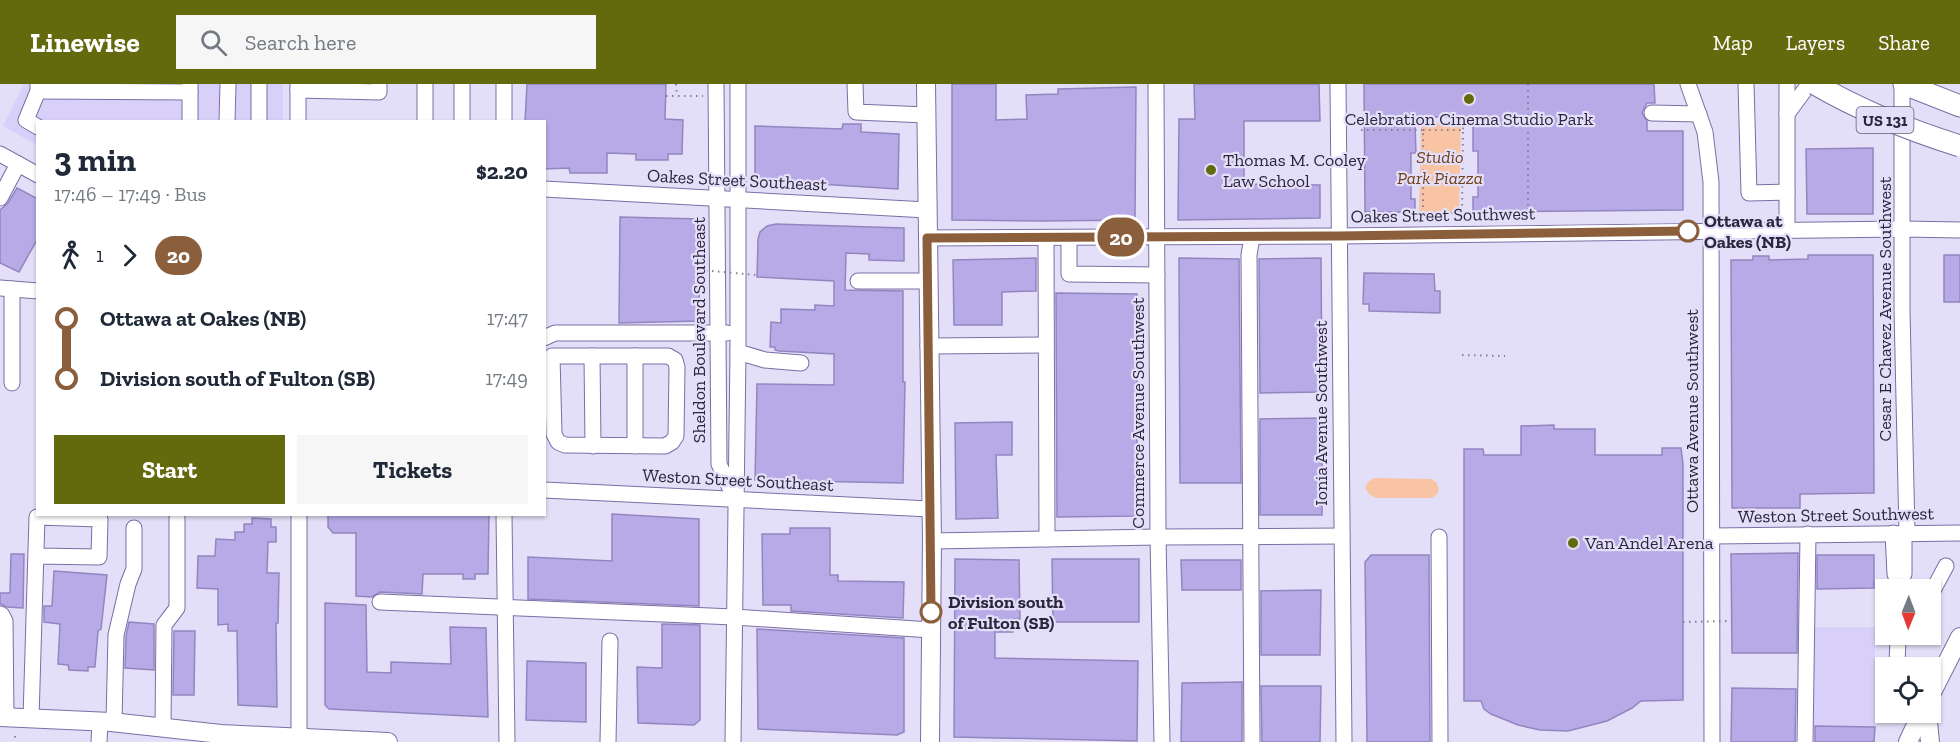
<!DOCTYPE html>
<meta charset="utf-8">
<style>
body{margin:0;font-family:"Zilla Slab",serif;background:#f6f6f7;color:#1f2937;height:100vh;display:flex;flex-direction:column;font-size:22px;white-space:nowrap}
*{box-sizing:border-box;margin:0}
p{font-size:20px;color:#747a83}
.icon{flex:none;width:33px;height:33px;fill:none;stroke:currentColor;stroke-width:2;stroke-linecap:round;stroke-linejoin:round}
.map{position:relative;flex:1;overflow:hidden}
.sheet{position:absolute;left:36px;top:36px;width:510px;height:396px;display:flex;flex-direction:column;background:#fff;border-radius:0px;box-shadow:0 2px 4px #0004}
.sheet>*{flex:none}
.badge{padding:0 12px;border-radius:20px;font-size:21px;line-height:39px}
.needle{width:39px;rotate:181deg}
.fabs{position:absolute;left:1875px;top:495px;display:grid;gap:12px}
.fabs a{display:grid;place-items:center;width:66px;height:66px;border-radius:0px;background:#fff;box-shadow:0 2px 4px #0004;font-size:30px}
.map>.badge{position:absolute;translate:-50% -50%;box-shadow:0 0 0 3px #fff}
.legs{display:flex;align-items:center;gap:9px;height:66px;padding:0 18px;font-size:20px}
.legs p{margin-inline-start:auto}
.headline{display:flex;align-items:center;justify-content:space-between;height:102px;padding:0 18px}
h1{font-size:33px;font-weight:700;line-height:45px}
.primary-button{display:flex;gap:12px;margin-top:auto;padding:12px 18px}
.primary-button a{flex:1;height:69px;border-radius:0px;background:#636a0e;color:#fff;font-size:24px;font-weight:700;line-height:69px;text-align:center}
.primary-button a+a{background:#f6f6f7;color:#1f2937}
ul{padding:0 18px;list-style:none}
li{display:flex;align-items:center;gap:21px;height:60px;font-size:22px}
li i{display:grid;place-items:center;width:9px;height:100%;margin:0 8px;background:currentColor}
li i::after{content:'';width:15px;height:15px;margin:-8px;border:4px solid;border-radius:50%;background:#fff}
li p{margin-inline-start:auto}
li:first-child i{background:linear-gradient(#0000 50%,currentColor 0)}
li:last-child i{background:linear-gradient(currentColor 50%,#0000 0)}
header{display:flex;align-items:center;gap:36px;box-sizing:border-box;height:84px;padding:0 30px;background:#636a0e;color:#fff}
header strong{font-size:28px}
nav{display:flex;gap:33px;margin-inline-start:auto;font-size:21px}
.search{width:420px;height:54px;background:#f6f6f7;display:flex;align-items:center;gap:15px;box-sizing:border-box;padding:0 21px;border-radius:0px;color:#747a83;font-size:22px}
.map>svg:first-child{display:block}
.built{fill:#d8d0f9}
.green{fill:#f8c4a3}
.building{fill:#b7aae6;stroke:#9386c0;stroke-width:1.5}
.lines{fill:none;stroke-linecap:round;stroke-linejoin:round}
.minor-casing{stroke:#7b6ea5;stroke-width:17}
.major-casing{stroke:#7b6ea5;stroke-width:20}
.highway-casing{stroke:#7b6ea5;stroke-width:23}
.path{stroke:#858098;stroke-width:2;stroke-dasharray:1.5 4.5;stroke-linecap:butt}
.minor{stroke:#fff;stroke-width:15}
.major{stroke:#fff;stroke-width:18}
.highway{stroke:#fff;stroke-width:21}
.highway-bridge-casing{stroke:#7b6ea5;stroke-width:23;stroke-linecap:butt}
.path-bridge{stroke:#858098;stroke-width:2;stroke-dasharray:1.5 4.5;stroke-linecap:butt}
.highway-bridge{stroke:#fff;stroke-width:21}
.line-1-casing{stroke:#fff;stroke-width:14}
.line-1{stroke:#8b5e3c;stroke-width:9}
.poi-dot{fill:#636a0e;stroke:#e4dff8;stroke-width:2}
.stop-1-dot{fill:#fff;stroke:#8b5e3c;stroke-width:3}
.labels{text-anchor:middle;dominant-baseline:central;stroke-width:4.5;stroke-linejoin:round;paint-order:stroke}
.shield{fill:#e4dff8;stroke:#625e75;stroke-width:1.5}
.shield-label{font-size:16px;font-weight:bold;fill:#2b263d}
.poi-label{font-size:18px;fill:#2b263d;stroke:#e4dff8;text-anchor:start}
.park-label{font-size:18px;font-style:italic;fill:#73401b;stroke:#e4dff8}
.street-label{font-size:18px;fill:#2b263d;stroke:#e4dff8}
.stop-label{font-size:18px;font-weight:bold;fill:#2b263d;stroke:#e4dff8;text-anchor:start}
</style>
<header>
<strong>Linewise</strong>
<div class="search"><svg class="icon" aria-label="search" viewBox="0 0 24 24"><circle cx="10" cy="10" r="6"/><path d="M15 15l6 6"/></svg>Search here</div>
<nav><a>Map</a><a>Layers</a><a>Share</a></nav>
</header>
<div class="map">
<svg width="1960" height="658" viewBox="0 0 1960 658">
<rect width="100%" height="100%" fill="#e4dff8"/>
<!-- built -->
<g class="built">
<path d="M24 0H283V37L38 38 37 61 3 42Z"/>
<path d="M1811 543H1875V643L1810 642Z"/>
</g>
<!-- green -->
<g class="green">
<path d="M1421 38 1461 39 1459 129 1419 128Z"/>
<path d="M1374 394 1431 395 1436 398 1439 405 1437 410 1432 414H1376L1369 410 1365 404 1368 398Z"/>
</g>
<!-- building -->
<g class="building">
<path d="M527 0H666L665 35 683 36 682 70H668V76H636V70L607 69V89H570L569 84 544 85V38H525Z"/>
<path d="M952 0H996V36L1027 35 1026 11 1058 10V5L1136 3 1135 136 1043 137 952 136Z"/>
<path d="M1194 0H1319L1320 37H1244V100L1320 101V134L1178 136 1179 35H1195Z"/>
<path d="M1364 0H1654L1655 19H1647L1642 29 1647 37V47H1683V126L1473 128V113H1478V67H1473V33H1420V40H1415L1416 69H1411V115H1415V128H1365Z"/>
<path d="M843 40H861V48L899 50 898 105 755 96V42L842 45Z"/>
<path d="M1873 64V130H1807L1806 65Z"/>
<path d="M17 104 38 115V154L19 188 0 179V126L8 119Z"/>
<path d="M620 133 700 135 699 237 619 239Z"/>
<path d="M776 140 904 144V177L869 176V170L846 169 845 206 903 207V298H905L903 399 755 396 757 300 834 301V270L779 267 775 266V263H770L771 238 781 239V225L815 226V221L834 222V197L757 193 758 155 760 148 767 142Z"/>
<path d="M1808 171H1873L1874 409 1800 410V424H1732L1731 176H1753V172H1769V176L1808 175Z"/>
<rect x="1944" y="171" width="16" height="47"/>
<path d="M1036 174V207L1002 208V241H954L953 176Z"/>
<path d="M1179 174 1239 175 1241 399H1180Z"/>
<path d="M1321 174 1322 308 1260 309 1259 175Z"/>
<path d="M1364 189 1434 190 1435 207H1440V229L1369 227V220H1363Z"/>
<path d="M1056 209 1137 210V432L1057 433Z"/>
<path d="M1322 334V431H1260V335Z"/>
<path d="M1012 338V371H996L998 434 956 435 955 339Z"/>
<path d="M1554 341V345H1595V371H1662V364H1681L1683 380V616L1641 617 1632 624 1607 637 1568 647 1540 646 1518 641 1491 630 1484 625 1481 617H1464V365H1483L1484 371H1521V342Z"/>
<path d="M328 430H489L488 490H475V495H463V490H423L422 510 380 508 372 513 356 512V449H333L328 443Z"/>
<path d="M612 430 699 435V522L528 515V473L612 477Z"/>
<path d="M252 434 271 435V443H276V458H268L267 489H279L278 539H276L277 623 238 621 237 547H228V540L218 541V505L197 504 198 472H215L216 455 235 456V448H244V440H252Z"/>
<path d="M790 444H830V491H838V497L904 498 903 534 791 527V521H763L762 450H790Z"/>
<path d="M1798 469 1797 569H1732L1731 470Z"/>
<path d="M11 470H24L23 524 7 523 0 520V509H10Z"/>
<path d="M1371 471H1429L1430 658H1367L1365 478Z"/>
<path d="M1817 471H1874V504L1817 505Z"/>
<path d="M955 475 1019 476 1020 535H1013V548H995V574L1138 577 1137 657 954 653Z"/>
<path d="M1052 475H1139V538H1053Z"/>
<path d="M1181 476H1241V506H1182Z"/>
<path d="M54 487 107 491 101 545 98 547 95 583H88V587L69 586 68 581 58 580 60 540 44 538V522H52Z"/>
<path d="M1321 506 1320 571H1261V507Z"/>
<path d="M325 519 366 521 367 588 391 589V578L451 580 450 543 486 544 488 633 329 625 325 621Z"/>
<path d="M129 538 154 540V586L125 584 126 552Z"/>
<path d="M662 540 700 541V636L694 641 638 639 637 583 662 584Z"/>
<path d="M757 545 904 554V648L897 651 758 645Z"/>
<path d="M174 547H195L194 611H173Z"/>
<path d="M527 577 586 579V638L526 636Z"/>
<path d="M1242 598V658H1181L1182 599Z"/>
<path d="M1261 602H1321L1320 658H1262Z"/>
<path d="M1732 604 1796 605 1795 658H1731Z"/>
<path d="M1815 642 1875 643 1874 658H1815Z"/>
</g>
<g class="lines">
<!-- minor casing -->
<g class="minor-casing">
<g id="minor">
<path d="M190 0V38"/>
<path d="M425 0V38"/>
<path d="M462 0V38"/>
<path d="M504 0V38"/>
<path d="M716 0 719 380 734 413"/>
<path d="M855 0 856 28 926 31"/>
<path d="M1156 0 1158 453 1162 658"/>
<path d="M1338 0 1344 658"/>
<path d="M1688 0 1705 48 1711 98 1712 658"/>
<path d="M1746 0 1749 109 1787 108"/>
<path d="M1787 0V146"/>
<path d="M1902 0V226L1907 449"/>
<path d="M298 6 379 8V0"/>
<path d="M38 7 190 8"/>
<path d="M1652 29 1699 30"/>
<path d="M1787 30 1809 0"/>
<path d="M227 38 228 0"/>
<path d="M259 38V0"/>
<path d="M298 38V0"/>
<path d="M38 43 26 36 38 7V0"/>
<path d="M0 70 38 91"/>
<path d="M544 105 927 126"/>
<path d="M0 114 18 80"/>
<path d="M1252 153 1249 171 1252 658"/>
<path d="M927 154 1339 152 1903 145 1960 146"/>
<path d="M1046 154 1047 455"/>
<path d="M1069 154V190L1157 191"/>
<path d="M858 197H927"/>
<path d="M0 204 38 207"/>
<path d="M12 205V299"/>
<path d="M544 254 555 249H727"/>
<path d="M928 262 1046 261"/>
<path d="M738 268 765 276 801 279"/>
<path d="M552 272H668L675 276 677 283 676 352 672 358 665 362 565 361 558 358 554 350Z"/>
<path d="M592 272 593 362"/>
<path d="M635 362V272"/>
<path d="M544 406 930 425"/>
<path d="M299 430V653"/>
<path d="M504 430 507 658"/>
<path d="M1893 449 1895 490 1899 501 1904 490V449"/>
<path d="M1712 452 1960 449"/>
<path d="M1439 453 1440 658"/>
<path d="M932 457 1158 453 1342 452"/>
<path d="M1930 512 1946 482"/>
<path d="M380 518 734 533 931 546"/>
<path d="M0 530 2 531 5 537 6 633"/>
<path d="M1897 584 1898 550"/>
<path d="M31 634 37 433 100 435 99 473 37 472"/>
<path d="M114 639 116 551 128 500 134 485V444"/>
<path d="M163 643 164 541 177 524V434"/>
<path d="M99 658 100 638"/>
<path d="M608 658 610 557"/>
<path d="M733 658 738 268V0"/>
<path d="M1805 658 1808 450"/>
</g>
</g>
<!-- major casing -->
<g class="major-casing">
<g id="major">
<path d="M926 0 932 457 930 658"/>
<path d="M1930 612 1960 553"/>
<path d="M1927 628 1930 658"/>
<path d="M0 633 111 638 221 650 388 658"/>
<path d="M1908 658 1922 628"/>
</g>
</g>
<!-- highway casing -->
<g class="highway-casing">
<path id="highway" d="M1904 0 1960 22"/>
</g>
<!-- path -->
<g class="path">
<path d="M676 0 677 12"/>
<path d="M1528 0V129"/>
<path d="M666 12H703"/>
<path d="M1463 45 1464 40H1528"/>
<path d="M1361 46H1423"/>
<path d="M1423 46H1463L1462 129H1423Z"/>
<path d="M1361 130 1423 129"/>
<path d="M1462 271 1505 272"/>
<path d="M15 652 16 658"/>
</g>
<!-- minor -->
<use href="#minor" class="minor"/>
<!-- major -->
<use href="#major" class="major"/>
<!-- highway -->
<use href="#highway" class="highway"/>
<!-- highway-bridge casing -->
<g class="highway-bridge-casing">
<path id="highway-bridge" d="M1815 0C1861 27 1909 46 1960 62"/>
</g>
<!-- path-bridge -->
<g class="path-bridge">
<path d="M700 186 757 191"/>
<path d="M1683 538 1732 537"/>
</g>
<!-- highway-bridge -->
<use href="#highway-bridge" class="highway-bridge"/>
</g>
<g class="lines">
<!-- line-1 casing -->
<g class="line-1-casing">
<path id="line-1" d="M931 528 927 154 1339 152 1688 147"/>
</g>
<!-- line-1 -->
<use href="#line-1" class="line-1"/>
</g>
<!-- markers -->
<g class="poi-dot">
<circle cx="1469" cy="15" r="6"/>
<circle cx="1211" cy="86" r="6"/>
<circle cx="1573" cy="459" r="6"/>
</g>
<g class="stop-1-dot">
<circle cx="1688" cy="147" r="10"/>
<circle cx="931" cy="528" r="10"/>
</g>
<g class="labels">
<!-- shield labels -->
<rect class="shield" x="1856.5" y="23" width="57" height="26" rx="4.5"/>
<g class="shield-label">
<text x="1885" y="36">US 131</text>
</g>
<!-- poi labels -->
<g class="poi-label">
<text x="1469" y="35" text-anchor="middle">Celebration Cinema Studio Park</text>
<text x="1223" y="76">Thomas M. Cooley<tspan x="1223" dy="21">Law School</tspan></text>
<text x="1585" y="459">Van Andel Arena</text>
</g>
<!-- park labels -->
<g class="park-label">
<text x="1440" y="73">Studio<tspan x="1440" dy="21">Park Piazza</tspan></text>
</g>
<!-- street labels -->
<g class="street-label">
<text transform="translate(737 96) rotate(3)">Oakes Street Southeast</text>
<text transform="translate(1443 131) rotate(-1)">Oakes Street Southwest</text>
<text transform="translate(1885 225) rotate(-90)">Cesar E Chavez Avenue Southwest</text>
<text transform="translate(699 246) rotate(-90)">Sheldon Boulevard Southeast</text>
<text transform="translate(1692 327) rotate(-90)">Ottawa Avenue Southwest</text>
<text transform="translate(1138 329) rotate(-90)">Commerce Avenue Southwest</text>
<text transform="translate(1321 329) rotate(-90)">Ionia Avenue Southwest</text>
<text transform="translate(738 396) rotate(3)">Weston Street Southeast</text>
<text transform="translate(1836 431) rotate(-1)">Weston Street Southwest</text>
</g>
<!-- stop labels -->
<g class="stop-label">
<text x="1704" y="137">Ottawa at<tspan x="1704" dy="21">Oakes (NB)</tspan></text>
<text x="948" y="518">Division south<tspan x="948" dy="21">of Fulton (SB)</tspan></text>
</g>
</g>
</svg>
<div class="fabs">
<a><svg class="needle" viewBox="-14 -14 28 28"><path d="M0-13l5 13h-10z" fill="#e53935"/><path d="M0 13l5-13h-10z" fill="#747a83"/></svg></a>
<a><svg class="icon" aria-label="locate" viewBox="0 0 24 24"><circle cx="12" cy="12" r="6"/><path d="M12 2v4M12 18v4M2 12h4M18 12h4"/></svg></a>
</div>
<b class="badge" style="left:1121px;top:153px;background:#8b5e3c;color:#fff">20</b>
<section class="sheet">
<div class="headline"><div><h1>3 min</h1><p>17:46 – 17:49 · Bus</p></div><b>$2.20</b></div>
<div class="legs"><svg class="icon" aria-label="walk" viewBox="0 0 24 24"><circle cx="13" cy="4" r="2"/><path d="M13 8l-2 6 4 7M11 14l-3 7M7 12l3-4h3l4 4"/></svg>1<svg class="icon" aria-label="forward" viewBox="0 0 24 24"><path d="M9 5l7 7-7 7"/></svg><b class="badge" style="background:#8b5e3c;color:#fff">20</b></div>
<ul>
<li><i style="color:#8b5e3c"></i><b>Ottawa at Oakes (NB)</b><p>17:47</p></li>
<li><i style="color:#8b5e3c"></i><b>Division south of Fulton (SB)</b><p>17:49</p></li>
</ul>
<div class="primary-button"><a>Start</a><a>Tickets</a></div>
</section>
</div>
